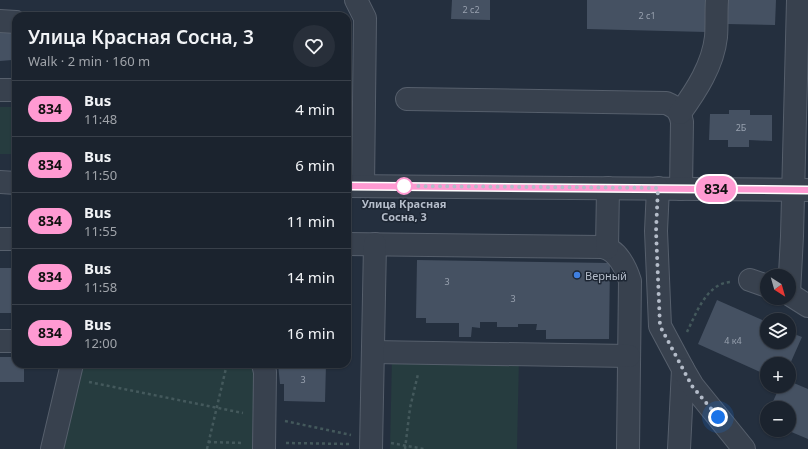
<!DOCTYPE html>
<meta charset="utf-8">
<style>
body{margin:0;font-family:"Noto Sans",sans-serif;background:#282f3a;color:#f1f3f6;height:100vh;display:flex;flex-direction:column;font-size:15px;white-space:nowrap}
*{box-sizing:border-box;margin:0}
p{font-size:13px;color:#a0a4aa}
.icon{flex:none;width:22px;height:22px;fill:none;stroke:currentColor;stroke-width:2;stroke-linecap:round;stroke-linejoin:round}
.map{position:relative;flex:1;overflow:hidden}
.side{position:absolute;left:12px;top:12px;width:339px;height:356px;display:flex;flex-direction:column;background:#1b232e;border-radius:12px;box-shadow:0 1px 3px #0004,0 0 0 1px #39404a}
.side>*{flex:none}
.badge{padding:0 8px;border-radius:13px;font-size:14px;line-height:26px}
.needle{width:26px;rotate:143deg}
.controls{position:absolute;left:760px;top:269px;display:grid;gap:8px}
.controls a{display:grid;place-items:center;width:36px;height:36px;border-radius:50%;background:#1b232e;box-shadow:0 1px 3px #0004,0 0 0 1px #39404a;font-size:20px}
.you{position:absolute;width:20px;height:20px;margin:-10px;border:3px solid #fff;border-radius:50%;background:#1a73e8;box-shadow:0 0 0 6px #1a73e833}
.map>.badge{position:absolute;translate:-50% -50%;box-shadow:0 0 0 2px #fff}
.round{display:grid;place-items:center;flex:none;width:42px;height:42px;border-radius:21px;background:#282f3a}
.headline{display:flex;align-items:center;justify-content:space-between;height:68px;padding:0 16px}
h1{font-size:19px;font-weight:600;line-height:30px}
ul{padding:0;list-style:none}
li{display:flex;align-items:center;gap:12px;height:56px;padding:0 16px;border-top:1px solid #39404a}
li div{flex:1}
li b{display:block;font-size:15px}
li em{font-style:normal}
li .badge{min-width:44px;font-weight:700;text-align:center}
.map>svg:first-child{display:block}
.green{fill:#263c3f}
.building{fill:#455162}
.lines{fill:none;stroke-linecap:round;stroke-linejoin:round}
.minor-casing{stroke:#565f6c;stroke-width:24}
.path{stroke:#44595c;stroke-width:2.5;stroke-dasharray:3 3;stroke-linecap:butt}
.minor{stroke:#38414e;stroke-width:22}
.line-casing{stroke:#fff;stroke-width:9}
.line{stroke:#ff9ad2;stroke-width:6}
.walk{stroke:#b4bcc9;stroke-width:4;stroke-dasharray:0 7.2}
.stop-dot{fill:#fff;stroke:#ff9ad2;stroke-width:2}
.shop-dot{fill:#3f7fe0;stroke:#1d2633;stroke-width:1.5}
.labels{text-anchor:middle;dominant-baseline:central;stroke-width:3;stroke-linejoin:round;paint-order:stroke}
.number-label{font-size:9px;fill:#98a1af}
.stop-label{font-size:11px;font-weight:bold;fill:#b4bcc9;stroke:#1d2633}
.poi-label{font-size:11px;fill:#b4bcc9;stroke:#1d2633;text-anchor:start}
</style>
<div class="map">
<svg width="808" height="449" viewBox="0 0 808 449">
<rect width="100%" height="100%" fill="#242f3e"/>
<!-- green -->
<g class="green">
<rect x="0" y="107" width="16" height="47"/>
<path d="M392 356 519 358 517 449H390Z"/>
<path d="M82 364H254L252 449H64Z"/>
</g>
<!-- building -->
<g class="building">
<path d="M452 0H490V20L451 19Z"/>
<path d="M587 0H707L706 32 587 29Z"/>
<path d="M727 0H776L775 25 727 24Z"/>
<path d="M0 14H12V60L0 61Z"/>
<path d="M729 110H750V115H772V141L749 140V147H728V140H709L710 114H729Z"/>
<path d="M417 260 610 263 609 339H546V330H536L537 324H518V327H497V322H480V328L472 327 471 337H459V323H426V318H416Z"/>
<rect x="0" y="268" width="16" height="45"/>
<path d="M717 300 767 322V342H789V332L802 337 790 364H767V375L698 344Z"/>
<path d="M0 357H16V364H24V382H0Z"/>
<path d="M278 364H326L325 402 284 401V384H280Z"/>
<path d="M789 381 808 389V439L789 431V408H770L780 386H789Z"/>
</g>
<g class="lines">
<!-- minor casing -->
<g class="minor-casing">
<g id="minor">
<path d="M356 0 365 18 363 186"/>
<path d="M0 21 16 22"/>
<path d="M0 90H16"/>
<path d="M407 99 666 103C676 107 680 111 682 122L681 189"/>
<path d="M680 113C696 91 713 65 716 37 717 25 716 12 717 0"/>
<path d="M0 182 16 183"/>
<path d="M347 186 808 190"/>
<path d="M658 188 656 231 660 326 683 369 679 449"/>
<path d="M0 239H16"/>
<path d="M347 244 602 247C617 249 626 268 630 281L628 449"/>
<path d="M607 248 608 188"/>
<path d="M750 280 767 286"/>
<path d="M789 294 792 236 798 0"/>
<path d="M789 294 808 306"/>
<path d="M0 341H16"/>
<path d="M373 352 629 356"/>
<path d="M263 364 265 372 264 449"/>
<path d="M683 369 693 386 744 449"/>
<path d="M52 449 72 364"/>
<path d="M371 449 375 244"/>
</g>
</g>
<!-- path -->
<g class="path">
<path d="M687 332C696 314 706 284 730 282"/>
<path d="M89 382 243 413"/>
<path d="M285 421 351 435"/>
<path d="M208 442 243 443"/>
<path d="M286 443 351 444"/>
<path d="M391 443 424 449"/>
<path d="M207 449 227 364"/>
<path d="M405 449 410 408 418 374"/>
</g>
<!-- minor -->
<use href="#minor" class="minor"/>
</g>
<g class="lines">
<!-- line casing -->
<g class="line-casing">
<path id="line" d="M347 186 808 190"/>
</g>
<!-- line -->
<use href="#line" class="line"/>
<!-- walk -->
<path class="walk" d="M404 186 658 188 656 231 660 326 692 386 718 417"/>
</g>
<!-- markers -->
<circle class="stop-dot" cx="404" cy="186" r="8"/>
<circle class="shop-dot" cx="577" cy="275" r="4"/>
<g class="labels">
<!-- number labels -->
<g class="number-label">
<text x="471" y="9">2 с2</text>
<text x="647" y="15">2 с1</text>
<text x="741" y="127">2Б</text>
<text x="447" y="281">3</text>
<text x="513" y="298">3</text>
<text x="733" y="340">4 к4</text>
<text x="303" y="379">3</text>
</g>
<!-- stop labels -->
<g class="stop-label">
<text x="404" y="203">Улица Красная<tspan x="404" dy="13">Сосна, 3</tspan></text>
</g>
<!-- poi labels -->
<g class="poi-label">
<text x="585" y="275">Верный</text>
</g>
</g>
</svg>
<div class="controls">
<a><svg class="needle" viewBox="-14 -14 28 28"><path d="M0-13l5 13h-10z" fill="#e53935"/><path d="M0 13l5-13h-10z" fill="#a0a4aa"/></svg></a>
<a><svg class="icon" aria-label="layers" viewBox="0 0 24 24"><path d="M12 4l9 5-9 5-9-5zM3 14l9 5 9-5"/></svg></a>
<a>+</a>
<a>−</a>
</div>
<div class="you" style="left:718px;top:417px"></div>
<b class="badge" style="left:716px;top:189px;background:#ff9ad2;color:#111">834</b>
<section class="side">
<div class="headline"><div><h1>Улица Красная Сосна, 3</h1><p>Walk · 2 min · 160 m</p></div><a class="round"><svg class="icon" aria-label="heart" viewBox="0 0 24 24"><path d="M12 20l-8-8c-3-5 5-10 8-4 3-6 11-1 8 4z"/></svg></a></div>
<ul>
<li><span class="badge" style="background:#ff9ad2;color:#111">834</span><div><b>Bus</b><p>11:48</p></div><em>4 min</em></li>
<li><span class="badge" style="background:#ff9ad2;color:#111">834</span><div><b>Bus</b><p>11:50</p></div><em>6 min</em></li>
<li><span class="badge" style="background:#ff9ad2;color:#111">834</span><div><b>Bus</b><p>11:55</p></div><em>11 min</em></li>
<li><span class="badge" style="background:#ff9ad2;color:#111">834</span><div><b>Bus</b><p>11:58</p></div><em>14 min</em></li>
<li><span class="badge" style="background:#ff9ad2;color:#111">834</span><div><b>Bus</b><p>12:00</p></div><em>16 min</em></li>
</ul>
</section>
</div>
